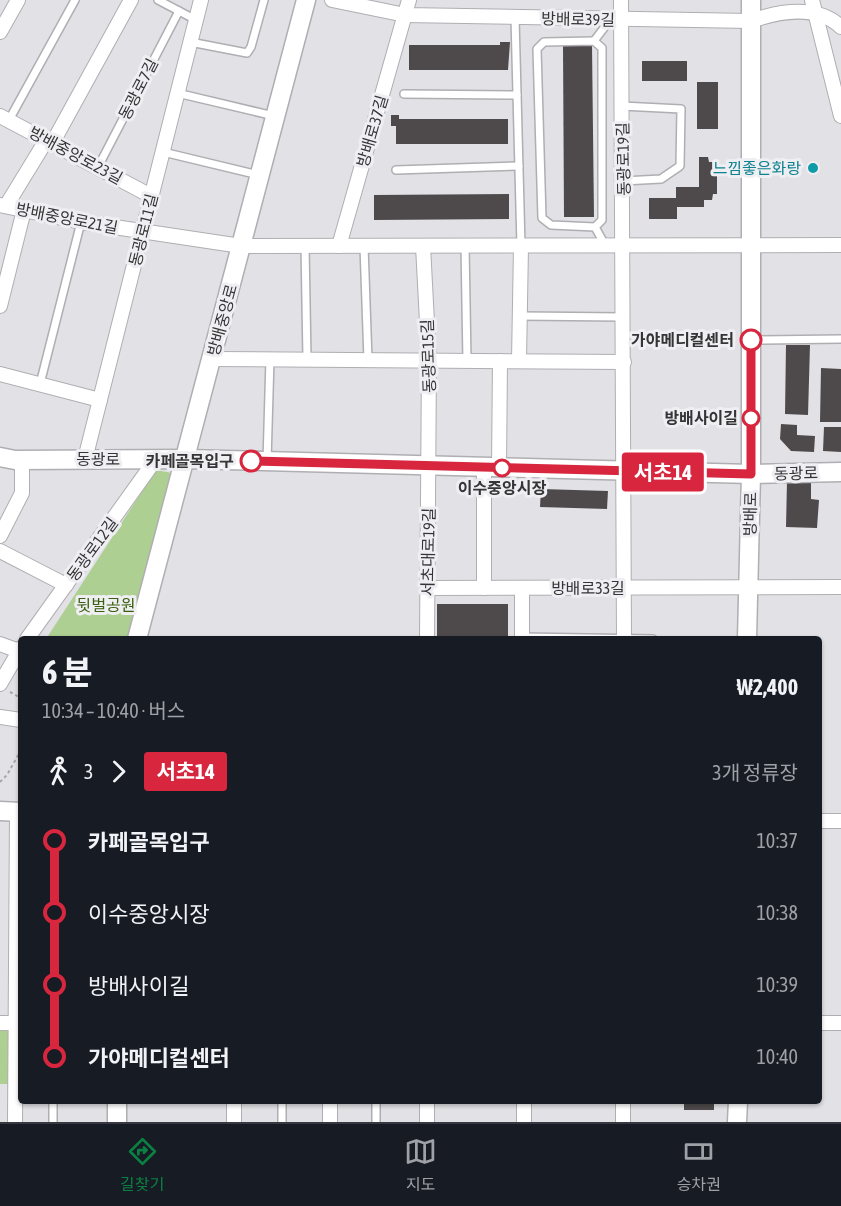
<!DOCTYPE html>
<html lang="ko">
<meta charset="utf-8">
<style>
body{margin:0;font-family:"Asap Condensed","Noto Sans KR",sans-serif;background:#20242c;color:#f1f3f6;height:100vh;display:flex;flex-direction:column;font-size:22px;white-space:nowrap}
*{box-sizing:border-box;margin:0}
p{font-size:20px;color:#9ea1a6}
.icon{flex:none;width:33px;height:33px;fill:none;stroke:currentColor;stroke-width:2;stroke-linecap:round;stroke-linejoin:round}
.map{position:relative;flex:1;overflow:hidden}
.details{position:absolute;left:18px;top:636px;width:804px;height:468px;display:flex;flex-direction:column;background:#171b24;border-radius:6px;box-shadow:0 2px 4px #0004}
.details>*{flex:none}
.badge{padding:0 12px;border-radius:4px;font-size:21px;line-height:39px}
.map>.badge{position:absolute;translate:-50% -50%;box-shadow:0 0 0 3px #fff}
.legs{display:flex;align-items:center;gap:9px;height:66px;padding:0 24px;font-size:20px}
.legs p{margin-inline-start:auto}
.head{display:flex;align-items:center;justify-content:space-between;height:102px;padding:0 24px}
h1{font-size:33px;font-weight:700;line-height:45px}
ul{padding:0 24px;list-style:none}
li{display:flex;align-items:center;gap:21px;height:72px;font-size:22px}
li i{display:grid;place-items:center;width:9px;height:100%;margin:0 8px;background:currentColor}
li i::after{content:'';width:15px;height:15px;margin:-8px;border:4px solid;border-radius:50%;background:#171b24}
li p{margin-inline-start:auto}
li:first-child i{background:linear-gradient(#0000 50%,currentColor 0)}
li:last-child i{background:linear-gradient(currentColor 50%,#0000 0)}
.tab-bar{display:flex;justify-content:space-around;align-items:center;height:84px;border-top:2px solid #363941;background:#171b24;font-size:16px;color:#9ea1a6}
.tab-bar a{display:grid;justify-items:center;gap:3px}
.tab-bar .selected{color:#0b8043}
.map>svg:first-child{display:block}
.green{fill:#adcf92}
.building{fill:#4e4a4c}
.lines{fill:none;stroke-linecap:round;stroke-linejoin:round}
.lane-casing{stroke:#afaeb2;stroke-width:10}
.street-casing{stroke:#afaeb2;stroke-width:16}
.secondary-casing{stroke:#afaeb2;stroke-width:21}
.path{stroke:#a7a6aa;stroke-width:2;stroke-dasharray:3 3;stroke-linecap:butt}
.lane{stroke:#fff;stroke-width:7}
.street{stroke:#fff;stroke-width:14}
.secondary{stroke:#fff;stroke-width:18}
.line-1-casing{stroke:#fff;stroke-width:14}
.line-1{stroke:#d7263d;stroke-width:9}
.culture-dot{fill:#0f9aa8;stroke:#efeef2;stroke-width:2}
.stop-1-dot{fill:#fff;stroke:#d7263d;stroke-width:3}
.labels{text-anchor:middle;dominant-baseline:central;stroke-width:6;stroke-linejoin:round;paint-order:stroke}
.street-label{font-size:16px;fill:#353537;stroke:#efeef2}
.culture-label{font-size:16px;fill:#0d838f;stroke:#efeef2;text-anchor:end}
.stop-label{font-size:16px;font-weight:bold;fill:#353537;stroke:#efeef2;text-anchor:end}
.park-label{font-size:16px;fill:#3a5f0d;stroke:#efeef2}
</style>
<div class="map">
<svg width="841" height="1122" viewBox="0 0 841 1122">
<rect width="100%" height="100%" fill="#e2e1e5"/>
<!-- green -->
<g class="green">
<path d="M156 470 182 475 159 555 127 639H46Z"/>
<path d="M0 1027H14L13 1084H0Z"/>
</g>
<!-- building -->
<g class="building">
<path d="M500 42H510L508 70H409V45H500Z"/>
<path d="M563 46H592L594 217H564Z"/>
<rect x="642" y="61" width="45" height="20"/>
<rect x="697" y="82" width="21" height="47"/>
<path d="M391 115H399V119H508V144H396V126H391Z"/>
<path d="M699 157H708L709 162H717V194H713L712 200H704V207H677V219H649V198H676V187H699Z"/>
<path d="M509 194V219L374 220V195Z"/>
<path d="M786 345H810L808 415 785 414Z"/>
<path d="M821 368 841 369V422H820Z"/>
<path d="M781 424 797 425V435L815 436 814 452 791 451 780 439Z"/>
<path d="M824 427H841V452L823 451Z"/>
<path d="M787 481 811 482V499L819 500 817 528 786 527Z"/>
<path d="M541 489 608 491 607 509 540 507Z"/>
<rect x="437" y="604" width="71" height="35"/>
<rect x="684" y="1101" width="30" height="9"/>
</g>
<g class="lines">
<!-- lane casing -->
<g class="lane-casing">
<g id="lane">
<path d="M158 0 196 20"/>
<path d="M515 18 521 246"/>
<path d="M594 41 610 20"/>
<path d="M190 42 247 53 251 47 264 0"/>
<path d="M177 93 274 116"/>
<path d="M404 94 517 95"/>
<path d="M622 106 681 109 680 166 661 179 623 181"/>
<path d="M9 120 75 0"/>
<path d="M163 152 259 175"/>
<path d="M98 167 179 11"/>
<path d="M396 170 519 166"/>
<path d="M595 227 602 220V48L594 41 544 42 537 49 542 218 551 225 595 227 605 245"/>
<path d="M305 246 307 359"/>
<path d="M364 246 368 360"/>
<path d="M465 246 467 361"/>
<path d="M520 316 622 317"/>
<path d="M753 340 841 339"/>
<path d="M40 384 81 222"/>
<path d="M267 461 270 359"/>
<path d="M522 637 653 639"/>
<path d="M376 1101V1122"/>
<path d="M53 1122V1101"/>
<path d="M282 1122V1101"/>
</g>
</g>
<!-- street casing -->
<g class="street-casing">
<g id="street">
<path d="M332 0 405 15 751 21C780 11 816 4 841 27"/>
<path d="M621 0 624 639"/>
<path d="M812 0 841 116"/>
<path d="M0 32 18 0"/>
<path d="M0 116 151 196"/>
<path d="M53 142 131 0"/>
<path d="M0 205 81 222 241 246 841 245"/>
<path d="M6 206 47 139"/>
<path d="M339 246 409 0"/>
<path d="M423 246 429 360 427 639"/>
<path d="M0 306 24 210"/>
<path d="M212 359 624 362"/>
<path d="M519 361 521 246"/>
<path d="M0 374 100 400"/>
<path d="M85 459 201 0"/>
<path d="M499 468 500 361"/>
<path d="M0 536 22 493V460"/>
<path d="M0 551 66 585"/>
<path d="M427 588 841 587"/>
<path d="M484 588V467"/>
<path d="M522 588V639"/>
<path d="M27 639 156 459"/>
<path d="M0 644 19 651"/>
<path d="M0 684 21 648"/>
<path d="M0 717 21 720"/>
<path d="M819 821H841"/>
<path d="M0 1023H21"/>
<path d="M819 1023H841"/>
<path d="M234 1101V1122"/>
<path d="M427 1101V1122"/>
<path d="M524 1101V1122"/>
<path d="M15 1122 17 812"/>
<path d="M330 1122V1101"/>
<path d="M623 1122V1101"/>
</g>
</g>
<!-- secondary casing -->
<g class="secondary-casing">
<g id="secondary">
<path d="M0 457 15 460 186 459 751 474 841 472"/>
<path d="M137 639 306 0"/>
<path d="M747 639 751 474V0"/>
<path d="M0 811 21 812"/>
<path d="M117 1122V1101"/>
<path d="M737 1122 738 1101"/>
</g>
</g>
<!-- path -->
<g class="path">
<path d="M10 692 21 698"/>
<path d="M0 782 7 775 21 750"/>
</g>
<!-- lane -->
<use href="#lane" class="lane"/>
<!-- street -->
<use href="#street" class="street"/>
<!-- secondary -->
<use href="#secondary" class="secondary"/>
</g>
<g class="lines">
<!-- line-1 casing -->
<g class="line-1-casing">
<path id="line-1" d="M251 461 751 474V340"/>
</g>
<!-- line-1 -->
<use href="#line-1" class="line-1"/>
</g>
<!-- markers -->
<circle class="culture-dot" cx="813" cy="168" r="6"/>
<g class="stop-1-dot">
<circle cx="751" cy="340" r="10"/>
<circle cx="751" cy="418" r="8"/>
<circle cx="251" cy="461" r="10"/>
<circle cx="502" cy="468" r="8"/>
</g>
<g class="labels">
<!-- street labels -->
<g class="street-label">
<text transform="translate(578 19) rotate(1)">방배로39길</text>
<text transform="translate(138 89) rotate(-63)">동광로7길</text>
<text transform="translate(372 131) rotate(-74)">방배로37길</text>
<text transform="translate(76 155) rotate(28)">방배중앙로23길</text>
<text transform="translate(623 159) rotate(-91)">동광로19길</text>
<text transform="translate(67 218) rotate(11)">방배중앙로21길</text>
<text transform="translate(143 230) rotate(-76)">동광로11길</text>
<text transform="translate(222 320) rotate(-75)">방배중앙로</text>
<text transform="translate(428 356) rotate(-92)">동광로15길</text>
<text x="98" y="459">동광로</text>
<text transform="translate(796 473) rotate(-1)">동광로</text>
<text transform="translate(750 514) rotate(-89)">방배로</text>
<text transform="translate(92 549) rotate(-54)">동광로12길</text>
<text transform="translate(428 552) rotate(-89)">서초대로19길</text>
<text x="588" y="588">방배로33길</text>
</g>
<!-- culture labels -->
<g class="culture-label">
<text x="801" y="168">느낌좋은화랑</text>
</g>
<!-- stop labels -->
<g class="stop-label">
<text x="734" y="340">가야메디컬센터</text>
<text x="738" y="418">방배사이길</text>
<text x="234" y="461">카페골목입구</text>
<text x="502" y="488" text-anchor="middle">이수중앙시장</text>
</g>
<!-- park labels -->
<g class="park-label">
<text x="106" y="605">뒷벌공원</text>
</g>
</g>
</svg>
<b class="badge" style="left:663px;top:472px;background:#d7263d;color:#fff">서초14</b>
<section class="details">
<div class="head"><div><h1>6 분</h1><p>10:34 – 10:40 · 버스</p></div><b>₩2,400</b></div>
<div class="legs"><svg class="icon" aria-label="walk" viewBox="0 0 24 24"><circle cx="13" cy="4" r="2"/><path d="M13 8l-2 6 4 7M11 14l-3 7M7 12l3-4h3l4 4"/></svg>3<svg class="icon" aria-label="forward" viewBox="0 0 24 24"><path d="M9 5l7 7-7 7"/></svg><b class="badge" style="background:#d7263d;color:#fff">서초14</b><p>3개 정류장</p></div>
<ul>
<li><i style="color:#d7263d"></i><b>카페골목입구</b><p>10:37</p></li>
<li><i style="color:#d7263d"></i><span>이수중앙시장</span><p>10:38</p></li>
<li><i style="color:#d7263d"></i><span>방배사이길</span><p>10:39</p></li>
<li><i style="color:#d7263d"></i><b>가야메디컬센터</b><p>10:40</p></li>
</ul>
</section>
</div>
<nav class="tab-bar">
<a class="selected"><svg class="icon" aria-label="directions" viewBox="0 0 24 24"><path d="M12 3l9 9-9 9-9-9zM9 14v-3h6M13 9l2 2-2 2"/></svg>길찾기</a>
<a><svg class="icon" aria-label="map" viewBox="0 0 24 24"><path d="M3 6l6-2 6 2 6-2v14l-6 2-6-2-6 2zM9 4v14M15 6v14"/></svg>지도</a>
<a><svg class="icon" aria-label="tickets" viewBox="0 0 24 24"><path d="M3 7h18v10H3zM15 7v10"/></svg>승차권</a>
</nav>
